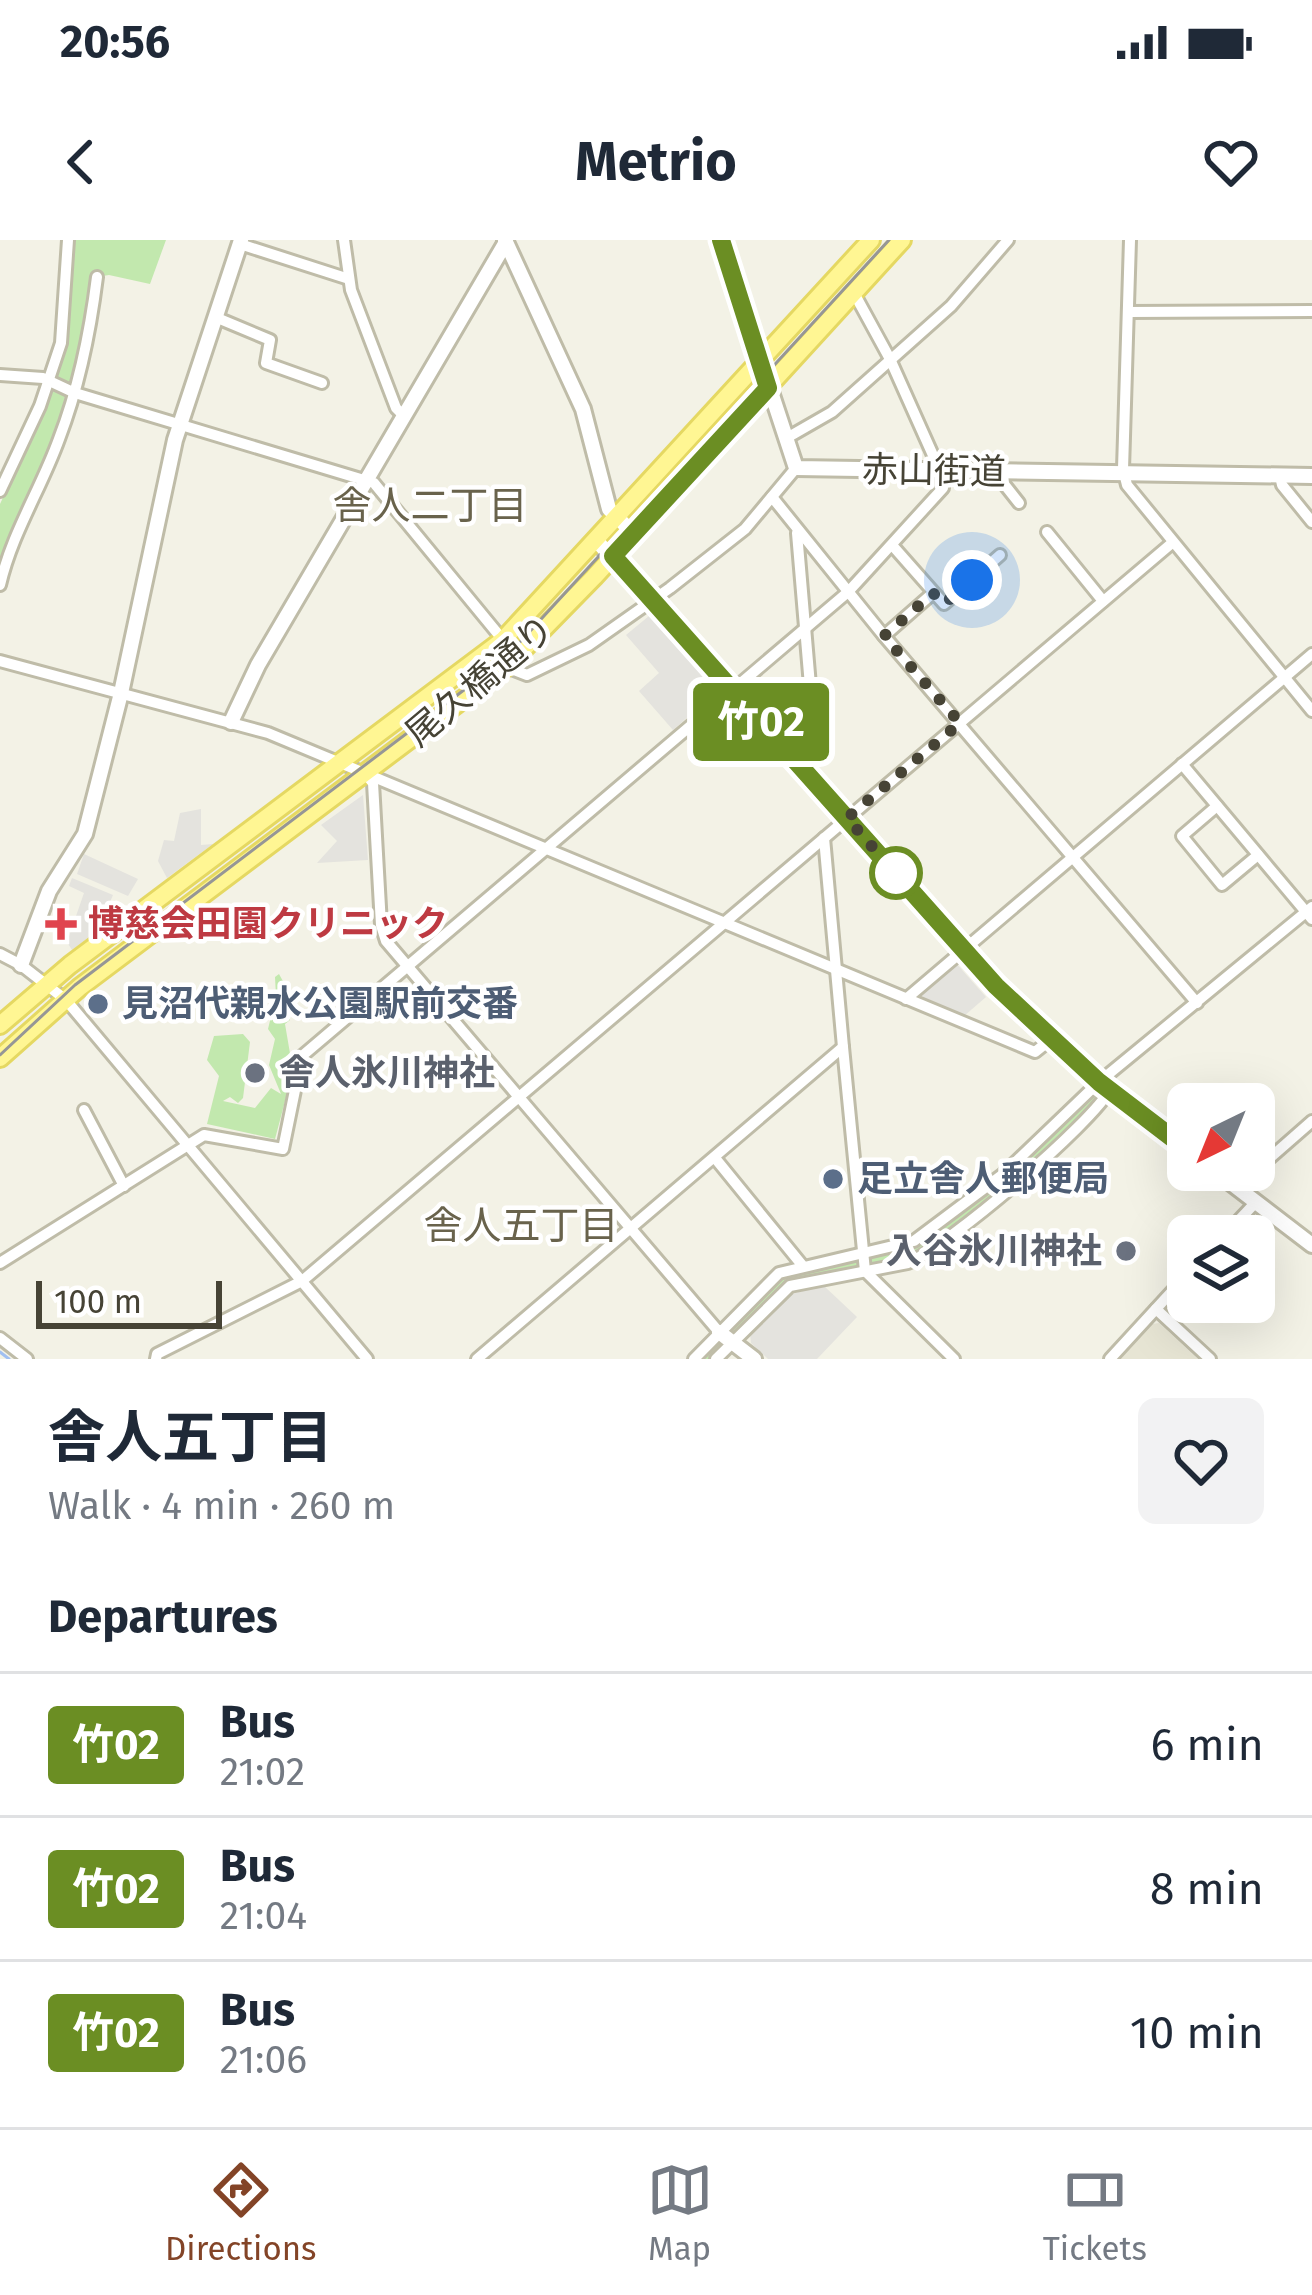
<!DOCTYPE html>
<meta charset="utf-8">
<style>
body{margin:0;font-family:"Fira Sans","Noto Sans JP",sans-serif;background:#f2f2f3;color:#1f2937;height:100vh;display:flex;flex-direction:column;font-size:45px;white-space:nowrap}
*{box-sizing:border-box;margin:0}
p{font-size:39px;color:#747a83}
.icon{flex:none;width:66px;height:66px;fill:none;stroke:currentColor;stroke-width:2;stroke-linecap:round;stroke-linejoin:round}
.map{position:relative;height:1119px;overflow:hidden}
.panel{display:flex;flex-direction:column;background:#fff;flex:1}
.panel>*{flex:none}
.badge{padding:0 24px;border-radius:9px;font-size:42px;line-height:78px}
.needle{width:78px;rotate:223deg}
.controls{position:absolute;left:1167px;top:843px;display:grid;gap:24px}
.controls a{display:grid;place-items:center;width:108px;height:108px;border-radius:18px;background:#fff;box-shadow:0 12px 48px #0002;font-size:60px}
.scale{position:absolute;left:36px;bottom:30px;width:186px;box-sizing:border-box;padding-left:12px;border:6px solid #464335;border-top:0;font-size:33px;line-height:42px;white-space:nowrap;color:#464335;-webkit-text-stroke:9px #fff;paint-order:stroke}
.you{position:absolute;width:60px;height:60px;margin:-30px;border:9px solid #fff;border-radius:50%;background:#1a73e8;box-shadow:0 0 0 18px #1a73e833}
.map>.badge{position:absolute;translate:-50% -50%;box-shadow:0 0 0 6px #fff}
h2{padding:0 48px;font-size:45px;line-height:108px}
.round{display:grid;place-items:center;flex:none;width:126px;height:126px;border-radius:18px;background:#f2f2f3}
.head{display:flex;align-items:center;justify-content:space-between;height:204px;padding:0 48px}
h1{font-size:57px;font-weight:700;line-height:90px}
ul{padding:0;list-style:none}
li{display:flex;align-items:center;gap:36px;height:144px;padding:0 48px;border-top:3px solid #e0e1e3}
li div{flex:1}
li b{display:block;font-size:45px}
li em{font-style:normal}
li .badge{min-width:132px;font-weight:700;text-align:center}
.status{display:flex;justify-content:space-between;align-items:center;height:84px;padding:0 60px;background:#fff;direction:ltr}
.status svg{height:33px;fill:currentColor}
header{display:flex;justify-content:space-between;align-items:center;height:156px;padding:0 48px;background:#fff;font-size:54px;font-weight:700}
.dock{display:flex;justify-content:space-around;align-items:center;height:168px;border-top:3px solid #e0e1e3;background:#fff;font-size:33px;color:#747a83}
.dock a{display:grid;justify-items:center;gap:6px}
.dock .on{color:#834427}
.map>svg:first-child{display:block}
.residential{fill:#e7e5d4}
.green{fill:#c2e8ae}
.parking{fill:#e4e3de}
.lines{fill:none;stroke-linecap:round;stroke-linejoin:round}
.stream{stroke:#a1c0f1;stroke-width:3}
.minor-casing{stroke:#bfbca8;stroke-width:16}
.tertiary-casing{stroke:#bfbca8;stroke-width:20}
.primary-casing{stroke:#e5d862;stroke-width:22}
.minor{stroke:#fff;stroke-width:10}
.tertiary{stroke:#fff;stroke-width:14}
.primary{stroke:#fff693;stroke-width:16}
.tram{stroke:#969696;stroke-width:3}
.line-casing{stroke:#fff;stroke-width:27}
.line{stroke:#6b8e23;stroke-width:18}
.walk{stroke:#464335;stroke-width:12;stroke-dasharray:0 21.6}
.stop-dot{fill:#fff;stroke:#6b8e23;stroke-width:6}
.health-dot{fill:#e0444e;stroke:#fff;stroke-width:4.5}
.service-dot{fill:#5c6f8a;stroke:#fff;stroke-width:4.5}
.worship-dot{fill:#6b7280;stroke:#fff;stroke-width:4.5}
.labels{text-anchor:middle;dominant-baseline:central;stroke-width:9;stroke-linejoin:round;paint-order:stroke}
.street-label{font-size:36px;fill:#464335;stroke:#fff}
.health-label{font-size:36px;font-weight:bold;fill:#be3a42;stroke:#fff;text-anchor:start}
.service-label{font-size:36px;font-weight:bold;fill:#4e5e75;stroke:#fff;text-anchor:start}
.worship-label{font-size:36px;font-weight:bold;fill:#5b616d;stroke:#fff;text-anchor:start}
.neighbourhood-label{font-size:39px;fill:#69634c;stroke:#fff}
</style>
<div class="status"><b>20:56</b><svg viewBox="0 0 49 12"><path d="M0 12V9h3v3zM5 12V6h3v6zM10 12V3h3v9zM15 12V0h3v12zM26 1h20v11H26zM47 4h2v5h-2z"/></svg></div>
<header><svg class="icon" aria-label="back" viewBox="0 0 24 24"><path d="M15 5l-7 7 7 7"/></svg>Metrio<svg class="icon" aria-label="heart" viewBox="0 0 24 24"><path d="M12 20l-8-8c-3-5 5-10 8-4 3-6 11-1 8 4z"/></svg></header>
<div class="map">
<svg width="1312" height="1119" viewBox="0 0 1312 1119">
<rect width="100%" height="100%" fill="#f3f2e6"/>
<!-- residential -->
<path class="residential" d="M1159 1083 1198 1119H1120L1152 1084Z"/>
<!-- green -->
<g class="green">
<path d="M74 0H166L150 44 109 35 96 37 62 173 0 325V264L40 179 67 91Z"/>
<path d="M279 734 290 754 284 759 290 780 285 784 293 831 275 899 207 884 219 836 207 820 214 796 243 794 250 802 243 858 238 863 230 857 223 861 255 868 271 848 281 854 269 825 275 799 268 789 276 756 275 737Z"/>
<path d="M1096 850 1103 856 1010 945 935 1003 906 1019 790 1042 713 1119H700L786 1033 916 1005Z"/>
</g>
<!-- parking -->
<g class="parking">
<path d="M649 376 718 450 673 490 639 451 659 433 626 395Z"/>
<path d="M363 555 368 620 317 623 337 601 321 585Z"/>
<path d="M201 569V605L213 604 167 638 158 621 164 600 174 601 180 573Z"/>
<path d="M84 614 138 639 128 656 77 634Z"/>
<path d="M72 638 113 655 95 696 72 710 67 702 84 653 69 646Z"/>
<path d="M955 722 986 757 964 776 923 759 921 752Z"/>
<path d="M823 1045 857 1077 817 1119H768L751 1103 750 1094 785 1056Z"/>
</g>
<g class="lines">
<!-- stream -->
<path class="stream" d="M0 1112 9 1119"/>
<!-- minor casing -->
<g class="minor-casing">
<g id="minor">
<path d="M344 0 351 50 396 168 404 176"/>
<path d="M1130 0 1123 229 1127 245 1312 471"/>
<path d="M240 4 349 39"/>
<path d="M1128 72 1312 71"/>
<path d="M215 77 270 100 266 123 322 143"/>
<path d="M0 135 43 138 75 153 374 243 503 400"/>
<path d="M785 199 832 172 951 66 1008 0"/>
<path d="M1003 233 1004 244 1019 263"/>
<path d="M1280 236 1282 245 1312 282"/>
<path d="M0 251 40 166 61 103 68 0"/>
<path d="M772 257 884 396 1197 763"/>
<path d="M1047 292 1103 361"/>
<path d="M797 293 816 516 804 530"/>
<path d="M892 305 944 364 1000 315"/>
<path d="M0 345C12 293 41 249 59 199 79 147 90 93 97 37"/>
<path d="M884 396 933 353"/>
<path d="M0 421 268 493 1035 812 1050 800"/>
<path d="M506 427 527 435 589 405 670 348 745 289 796 228"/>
<path d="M1182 524 1312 679"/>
<path d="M368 537 373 543 381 685 386 701 719 1092"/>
<path d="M1217 566 1182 596 1222 645 1258 615"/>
<path d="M824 598 843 807"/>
<path d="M0 714 21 725 66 760 367 1119"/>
<path d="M906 759 1312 414"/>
<path d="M84 870 124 946"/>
<path d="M715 918 802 1025"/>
<path d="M1237 947 1312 881"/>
<path d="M1224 996 1256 962"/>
<path d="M0 1023 204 895 283 909 302 816 848 352 943 248 940 231 890 119 854 53"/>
<path d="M1156 1069 1210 1119"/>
<path d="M0 1098 27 1119"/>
<path d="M156 1119 157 1114 302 1041 1172 303"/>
<path d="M477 1119 843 807 865 1031 954 1119"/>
<path d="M694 1119 779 1033 914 1001 1002 935 1099 842 1312 667"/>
<path d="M716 1119 790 1046 908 1023C948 1006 1092 884 1111 848"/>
<path d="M1110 1119 1188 1034"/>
</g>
</g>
<!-- tertiary casing -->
<g class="tertiary-casing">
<g id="tertiary">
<path d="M505 0 583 169 609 269 634 294"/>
<path d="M721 0 796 228 1312 236"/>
<path d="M596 300 996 746 1099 842 1188 910"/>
<path d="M231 482 258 425 506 2"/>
<path d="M21 725 49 651 85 594 121 453 175 200 241 0"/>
<path d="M1214 930 1312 1005"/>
<path d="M719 1092 754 1119"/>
</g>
</g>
<!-- primary casing -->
<g class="primary-casing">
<g id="primary">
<path d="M0 785 70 725 503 400 871 0"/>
<path d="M0 818 80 747 506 427 594 337 902 0"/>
</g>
</g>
<!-- minor -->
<use href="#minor" class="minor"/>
<!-- tertiary -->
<use href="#tertiary" class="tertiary"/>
<!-- primary -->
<use href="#primary" class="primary"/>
<!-- tram -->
<path class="tram" d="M0 815 75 745 485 434 521 401 889 0"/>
</g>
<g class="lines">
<!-- line casing -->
<g class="line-casing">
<path id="line" d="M721 0 768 148 613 316 996 746 1099 842 1188 910"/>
</g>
<!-- line -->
<use href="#line" class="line"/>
<!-- walk -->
<path class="walk" d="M896 633 905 644 847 578 960 483 884 396 933 353 944 364 972 340"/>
</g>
<!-- markers -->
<circle class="stop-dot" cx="896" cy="633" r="24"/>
<path class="health-dot" d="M55 666h12v12h12v12h-12v12h-12v-12h-12v-12h12z"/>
<g class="service-dot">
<circle cx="98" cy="764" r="12"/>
<circle cx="833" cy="939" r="12"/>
</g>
<g class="worship-dot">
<circle cx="255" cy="833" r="12"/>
<circle cx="1126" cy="1011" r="12"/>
</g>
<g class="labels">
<!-- street labels -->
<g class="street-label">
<text transform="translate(934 231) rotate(1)">赤山街道</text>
<text transform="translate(480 441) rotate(-40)">尾久橋通り</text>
</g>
<!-- health labels -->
<g class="health-label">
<text x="88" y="684">博慈会田園クリニック</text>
</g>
<!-- service labels -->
<g class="service-label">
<text x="122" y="764">見沼代親水公園駅前交番</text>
<text x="857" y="939">足立舎人郵便局</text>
</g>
<!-- worship labels -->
<g class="worship-label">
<text x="279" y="833">舎人氷川神社</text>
<text x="1102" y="1011" text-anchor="end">入谷氷川神社</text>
</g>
<!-- neighbourhood labels -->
<g class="neighbourhood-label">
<text x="430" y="266">舎人二丁目</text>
<text x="521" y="986">舎人五丁目</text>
</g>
</g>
</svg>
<div class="controls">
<a><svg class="needle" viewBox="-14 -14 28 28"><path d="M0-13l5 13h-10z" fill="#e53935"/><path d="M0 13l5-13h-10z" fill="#747a83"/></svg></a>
<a><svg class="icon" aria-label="layers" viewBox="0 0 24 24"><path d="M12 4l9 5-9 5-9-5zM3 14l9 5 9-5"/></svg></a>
</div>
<div class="scale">100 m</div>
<div class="you" style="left:972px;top:340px"></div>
<b class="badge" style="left:761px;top:482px;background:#6b8e23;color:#fff">竹02</b>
</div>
<section class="panel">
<div class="head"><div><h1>舎人五丁目</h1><p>Walk · 4 min · 260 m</p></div><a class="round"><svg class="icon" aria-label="heart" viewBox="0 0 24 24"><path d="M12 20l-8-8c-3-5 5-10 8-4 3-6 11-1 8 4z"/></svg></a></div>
<h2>Departures</h2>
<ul>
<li><span class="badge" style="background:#6b8e23;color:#fff">竹02</span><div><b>Bus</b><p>21:02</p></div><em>6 min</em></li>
<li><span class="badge" style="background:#6b8e23;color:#fff">竹02</span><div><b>Bus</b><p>21:04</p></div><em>8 min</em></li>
<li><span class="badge" style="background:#6b8e23;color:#fff">竹02</span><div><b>Bus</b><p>21:06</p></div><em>10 min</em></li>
</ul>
</section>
<nav class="dock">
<a class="on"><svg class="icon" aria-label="directions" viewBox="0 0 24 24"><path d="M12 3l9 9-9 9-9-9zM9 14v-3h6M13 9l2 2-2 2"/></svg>Directions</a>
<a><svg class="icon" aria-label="map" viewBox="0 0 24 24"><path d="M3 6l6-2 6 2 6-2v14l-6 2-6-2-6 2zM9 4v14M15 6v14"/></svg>Map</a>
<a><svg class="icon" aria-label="tickets" viewBox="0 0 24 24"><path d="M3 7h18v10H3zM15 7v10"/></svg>Tickets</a>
</nav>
